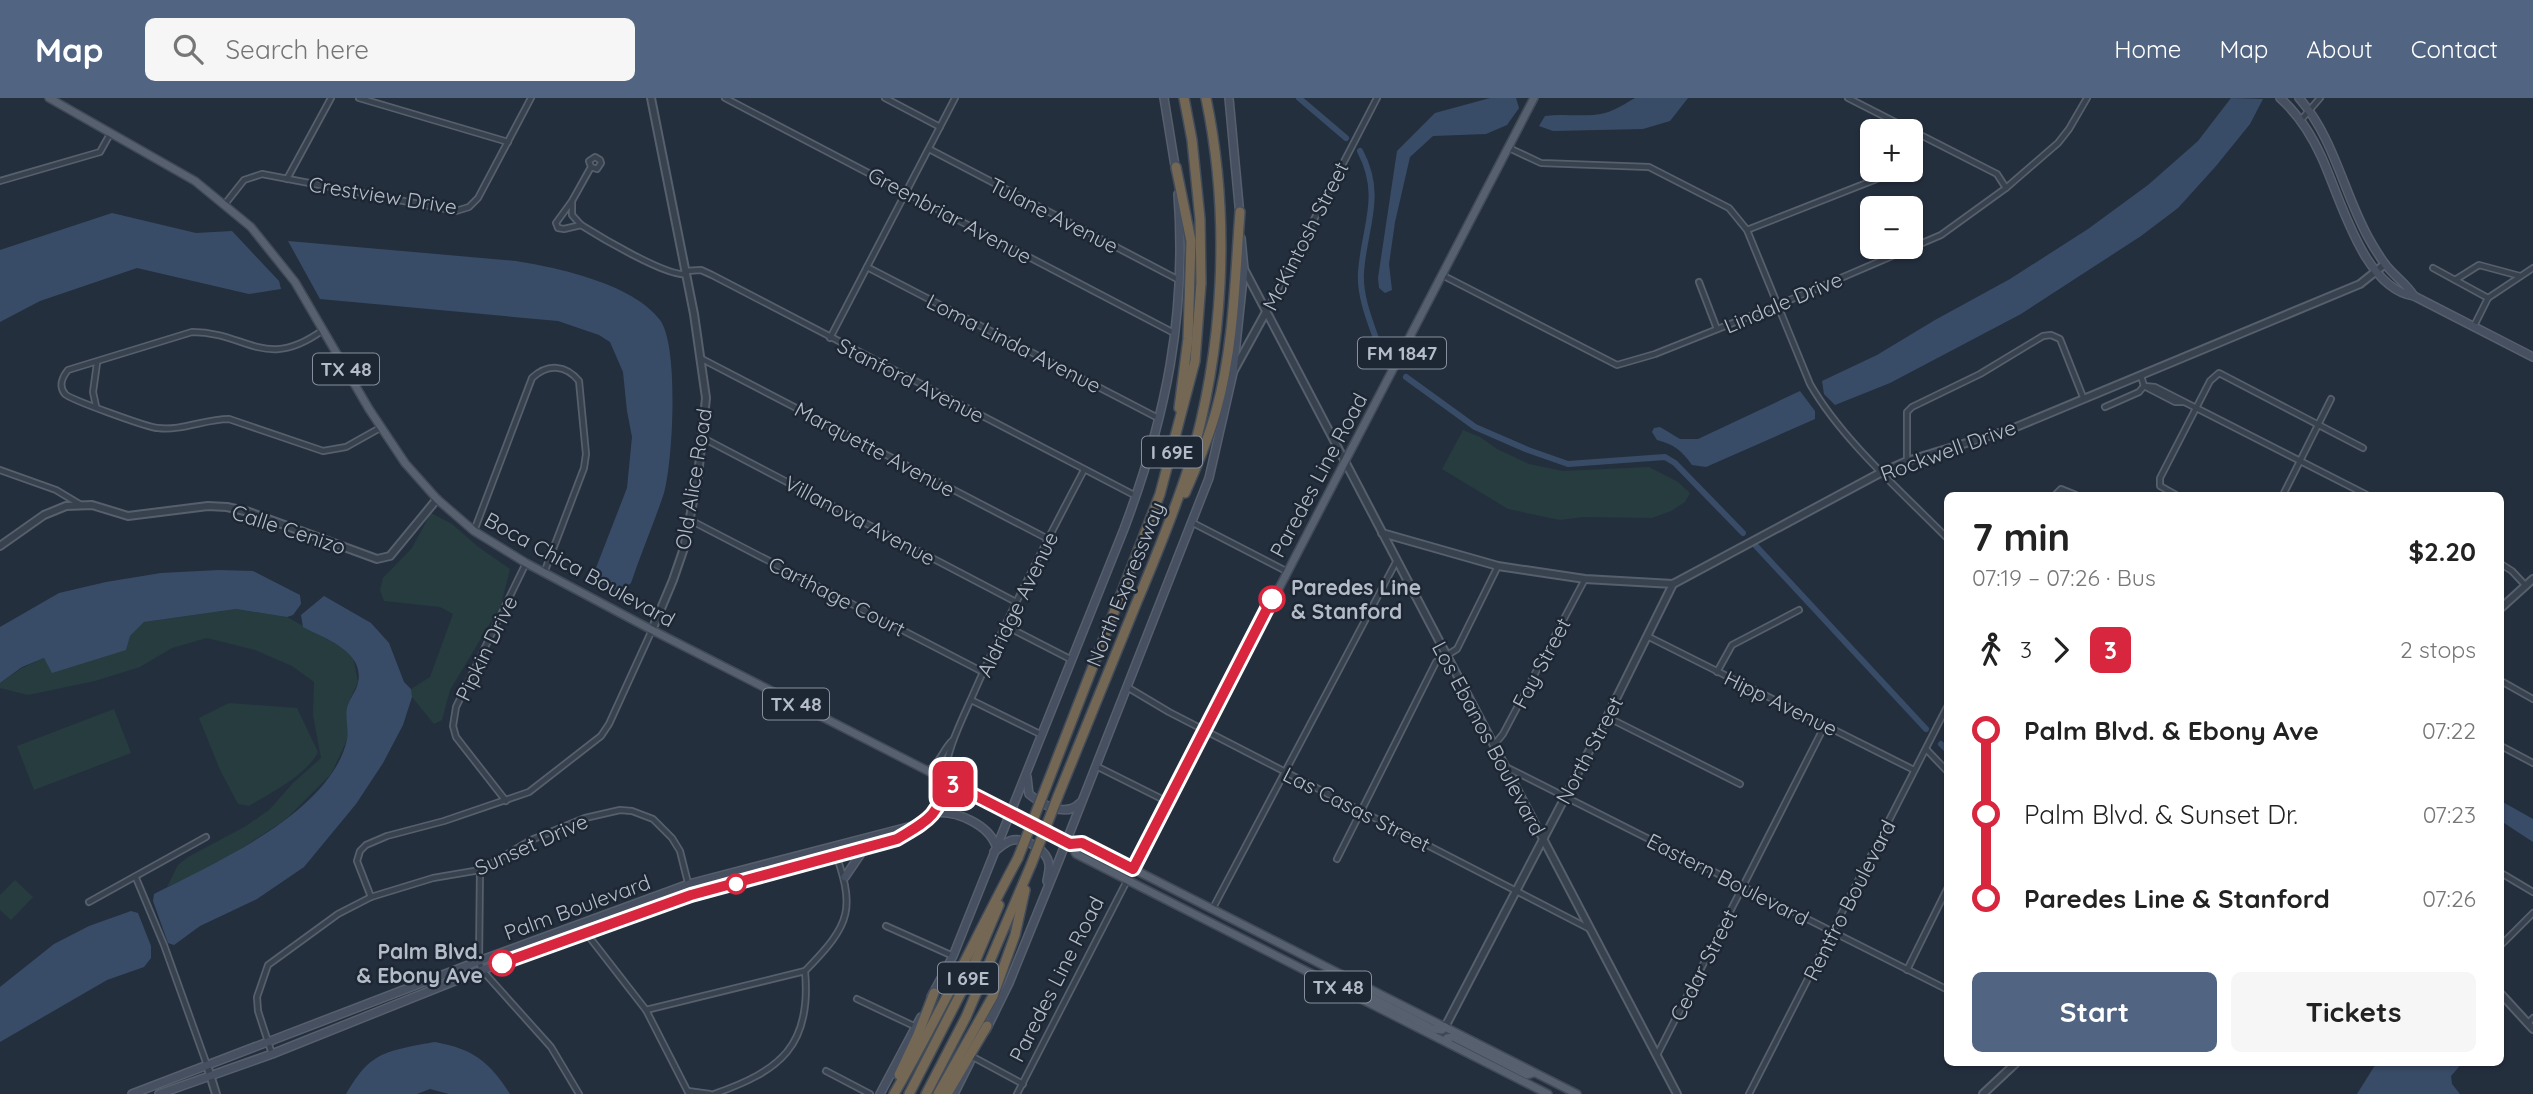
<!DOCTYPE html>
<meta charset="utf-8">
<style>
body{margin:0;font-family:Quicksand,sans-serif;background:#f6f6f6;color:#222;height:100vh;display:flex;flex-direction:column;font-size:26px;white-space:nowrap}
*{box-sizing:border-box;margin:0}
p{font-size:23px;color:#767676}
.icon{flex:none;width:38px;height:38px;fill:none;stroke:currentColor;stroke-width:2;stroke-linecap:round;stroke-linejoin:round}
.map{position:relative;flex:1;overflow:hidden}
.details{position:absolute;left:1944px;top:394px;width:560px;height:574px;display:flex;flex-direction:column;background:#fff;border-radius:10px;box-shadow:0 2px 5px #0004}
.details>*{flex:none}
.badge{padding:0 14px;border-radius:10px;font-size:24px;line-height:46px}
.fabs{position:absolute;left:1860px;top:21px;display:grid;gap:14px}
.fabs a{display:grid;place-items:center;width:63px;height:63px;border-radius:10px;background:#fff;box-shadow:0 2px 5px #0004;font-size:35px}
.map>.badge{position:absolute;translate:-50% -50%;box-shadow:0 0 0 4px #fff}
.legs{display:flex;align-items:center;gap:10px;height:77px;padding:0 28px;font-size:23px}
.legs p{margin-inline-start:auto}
.headline{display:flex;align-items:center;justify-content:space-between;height:119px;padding:0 28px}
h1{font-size:38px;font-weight:700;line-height:52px}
.button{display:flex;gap:14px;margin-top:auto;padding:14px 28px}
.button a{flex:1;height:80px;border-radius:10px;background:#516482;color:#fff;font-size:28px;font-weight:700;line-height:80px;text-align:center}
.button a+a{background:#f6f6f6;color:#222}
ul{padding:0 28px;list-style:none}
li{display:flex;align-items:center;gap:24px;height:84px;font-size:26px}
li i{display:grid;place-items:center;width:10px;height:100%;margin:0 9px;background:currentColor}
li i::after{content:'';width:18px;height:18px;margin:-9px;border:5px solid;border-radius:50%;background:#fff}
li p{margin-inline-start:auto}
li:first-child i{background:linear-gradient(#0000 50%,currentColor 0)}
li:last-child i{background:linear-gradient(currentColor 50%,#0000 0)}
header{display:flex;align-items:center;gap:42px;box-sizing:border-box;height:98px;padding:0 35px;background:#516482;color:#fff}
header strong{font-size:33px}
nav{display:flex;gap:38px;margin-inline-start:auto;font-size:24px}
.search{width:490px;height:63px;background:#f6f6f6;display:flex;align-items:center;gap:18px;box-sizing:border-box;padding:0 24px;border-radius:10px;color:#767676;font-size:26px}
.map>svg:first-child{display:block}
.green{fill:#263c3f}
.water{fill:#394c67}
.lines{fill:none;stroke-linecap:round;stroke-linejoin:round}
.canal{stroke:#394c67;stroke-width:6}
.minor-casing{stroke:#565f6c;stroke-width:8}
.tertiary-casing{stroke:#565f6c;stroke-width:10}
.secondary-casing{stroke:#565f6c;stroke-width:10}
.primary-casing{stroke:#414a57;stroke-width:10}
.motorway-casing{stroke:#434c59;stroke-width:12}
.minor{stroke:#38414e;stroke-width:4.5}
.tertiary{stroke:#38414e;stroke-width:6}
.secondary{stroke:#465061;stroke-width:7}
.primary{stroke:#56606e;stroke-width:7}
.motorway{stroke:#746855;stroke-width:9}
.motorway-bridge-casing{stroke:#434c59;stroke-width:12;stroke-linecap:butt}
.motorway-bridge{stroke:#746855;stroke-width:9}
.line-1-casing{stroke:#fff;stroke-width:16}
.line-1{stroke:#d7263d;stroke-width:10}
.stop-1-dot{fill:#fff;stroke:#d7263d;stroke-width:3.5}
.labels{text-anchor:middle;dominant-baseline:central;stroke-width:5;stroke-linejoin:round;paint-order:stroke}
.shield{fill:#1d2633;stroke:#878f9c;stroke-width:2}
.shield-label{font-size:19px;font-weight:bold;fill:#b4bcc9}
.street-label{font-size:21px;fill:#b4bcc9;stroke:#1d2633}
.stop-label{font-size:21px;font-weight:bold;fill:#b4bcc9;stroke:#1d2633;text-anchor:start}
</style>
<header>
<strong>Map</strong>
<div class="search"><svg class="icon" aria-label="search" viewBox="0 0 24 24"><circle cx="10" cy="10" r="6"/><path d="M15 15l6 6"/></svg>Search here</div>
<nav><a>Home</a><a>Map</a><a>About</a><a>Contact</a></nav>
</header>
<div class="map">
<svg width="2533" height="996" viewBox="0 0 2533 996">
<rect width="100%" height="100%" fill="#242f3e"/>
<!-- green -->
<g class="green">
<path d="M1463 332 1480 339 1497 351 1529 366 1563 373 1649 369 1678 384 1690 395 1685 404 1671 413 1652 420 1583 419 1560 422 1508 411 1442 371Z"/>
<path d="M431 415 452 426 477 448 510 471 501 507 450 592 442 622 434 626 412 599 411 591 430 579 453 516 440 509 384 503 380 492 383 480 412 450Z"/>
<path d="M236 511 287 519 345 551 353 559 358 584 348 606V640L331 676 285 722 221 764 167 789 178 767 188 759 246 728 269 712 293 685 321 660 313 617 314 584 292 568 255 552 207 540 172 550 140 569 95 583 28 597 0 590V585L22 570 44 560 130 538 144 524Z"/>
<path d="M229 605 297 610 318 654C308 676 269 696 249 708L238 706 220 672 199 620Z"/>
<path d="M114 611 131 655 34 692 17 648Z"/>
<path d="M15 782 33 799 11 822 0 812V797Z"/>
</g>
<!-- water -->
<g class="water">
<path d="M1490 0H1516L1519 10 1507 27 1486 36 1433 38 1410 59 1395 124 1389 166 1392 192 1385 195 1379 190 1378 180 1397 53 1435 15Z"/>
<path d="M1635 0H1688L1670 23 1643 31 1553 33 1539 28 1545 18C1565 15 1585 20 1605 15 1616 12 1626 5 1635 0Z"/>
<path d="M2231 0 2263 1 2250 26 2216 68 2178 110 2141 138 2021 216 1890 285 1835 307 1824 296 1822 283 1877 257 1935 222 2010 181 2088 131 2148 87 2198 43Z"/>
<path d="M112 115 196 135 232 133 279 183 281 191 249 196 137 170 40 203 0 224V152Z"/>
<path d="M288 143 516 163C559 170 633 186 660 222 679 247 673 363 664 395 654 425 641 455 631 485L620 494 599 485 594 475 627 390 632 339 627 313 623 274 610 244 599 237 558 223 320 201Z"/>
<path d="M1800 293 1815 313V321L1706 369 1692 367C1682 353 1674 346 1657 342L1652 334 1654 330 1660 329 1680 341H1698Z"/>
<path d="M219 472 253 473 300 497 301 506 293 517 287 519 236 511 144 524 130 538 126 552 52 575 44 560 22 569 0 585V529L59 495 106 484 161 475Z"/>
<path d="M324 498 371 525 389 545 404 584 411 591 412 599 403 627 383 665 356 706 304 769 257 801 200 828 174 847 168 845 153 803 154 796C215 765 330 715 347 642 349 632 345 620 347 610 349 601 356 594 358 585 365 553 325 541 303 529L301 517Z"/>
<path d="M2501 703 2533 721V744L2501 723Z"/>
<path d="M131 813 138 815 151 848V860L144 869 107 882 0 944V889L54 846 89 828Z"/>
<path d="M435 944C473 951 489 963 510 996H449L430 991 417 996H346C353 984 363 968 375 961 389 951 418 947 435 944Z"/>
<path d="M2377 964H2463L2451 978 2452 986 2460 996H2357Z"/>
</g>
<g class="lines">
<!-- canal -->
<g class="canal">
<path d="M1299 0 1346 40"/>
<path d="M1360 53C1384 98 1364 129 1361 174 1359 202 1374 232 1382 258"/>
<path d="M1406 279 1475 329 1528 352 1568 366 1665 359 1675 365 1743 435"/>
<path d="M1756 448 1926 631"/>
<path d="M1941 646 1948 653"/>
</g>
<!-- minor casing -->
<g class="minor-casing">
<g id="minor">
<path d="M359 0 508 44"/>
<path d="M725 0 1174 235"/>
<path d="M885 0 940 29"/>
<path d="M1848 0 1997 76 2006 90"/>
<path d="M2300 23 2320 0"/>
<path d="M1509 50 1541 65 1649 69 1729 110 1747 132 1810 286C1842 342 1903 395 1948 441"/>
<path d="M929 51 1179 182"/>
<path d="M591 69 597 71 601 65 600 62 595 59 589 63 591 69 572 103 556 125 558 130 564 131 581 127C600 139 667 179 686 176"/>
<path d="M287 81 331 0"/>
<path d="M0 83 100 54 110 36"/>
<path d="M572 104V117L581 127"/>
<path d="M225 106 244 82 262 76 456 113 469 109 478 100 531 0"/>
<path d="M1747 132 1892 75 1893 72"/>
<path d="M867 169 1158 320"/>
<path d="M2433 170 2455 182"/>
<path d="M685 173 701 172 712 177 1136 398"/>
<path d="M1442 177 1617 267 1655 256 1778 207 1941 137 2006 90 2058 45 2069 31 2087 0"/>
<path d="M1699 184 1717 231"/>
<path d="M2488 200 2455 182 2479 167 2520 178"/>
<path d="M1266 214 1377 0"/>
<path d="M2474 228 2488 200 2533 170"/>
<path d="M323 232C265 274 247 234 192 234L68 272C63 278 58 288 65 296 69 301 149 330 158 330 182 333 205 321 229 321L323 353 346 349 380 330"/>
<path d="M830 240 955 0"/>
<path d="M702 261 1048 441"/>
<path d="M2141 278 2144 288 2175 304H2183"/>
<path d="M96 308 93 294 97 265"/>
<path d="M2105 309 2139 294 2144 288 2155 289 2367 397"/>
<path d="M703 340 1016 504"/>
<path d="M1907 363V314L1912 309 1980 276 2043 238 2051 237 2060 241 2083 299"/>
<path d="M0 372 56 392 81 407"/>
<path d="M2055 397 2061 391 2076 397"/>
<path d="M2176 397 2160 388V380L2210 283 2219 275 2363 350"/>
<path d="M2283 397 2331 301"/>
<path d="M690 422 983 574"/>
<path d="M1193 425 1286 473"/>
<path d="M474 433 532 280C548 265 566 267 579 283L586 356 584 370 544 475"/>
<path d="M2501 466 2512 473 2526 488"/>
<path d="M1004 527 1072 562"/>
<path d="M1647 538 1914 672"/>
<path d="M1717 574 1732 547 1799 512"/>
<path d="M2501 583 2533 601"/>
<path d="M1127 589 1169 614 1588 830"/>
<path d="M971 602 1042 637"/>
<path d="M1607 619 1740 686"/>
<path d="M1494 647 1503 636 1585 481"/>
<path d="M2501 648 2533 665"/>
<path d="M1926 651 1948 674"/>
<path d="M1096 668 1168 704"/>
<path d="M1508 670 1948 892"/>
<path d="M929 672C942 663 942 652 953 642"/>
<path d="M945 682C944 655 964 618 975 592 1008 517 1046 444 1084 372"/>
<path d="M506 703 456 639 453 628 456 609 526 465"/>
<path d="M1337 761 1436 564 1457 551 1498 468"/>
<path d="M480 772 479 863 482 872 551 949 579 996"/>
<path d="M2501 775 2533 794"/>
<path d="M136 780 164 847 207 967"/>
<path d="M371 799 357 763 360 753 366 747 387 738 444 723 529 694 601 638 609 626 652 532"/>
<path d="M89 804 206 739"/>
<path d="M1213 810 1397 462"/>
<path d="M580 827 646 912 689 996"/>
<path d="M886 828 953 858"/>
<path d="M2501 847 2533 815"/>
<path d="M1907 872 1948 789"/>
<path d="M857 901 916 929"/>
<path d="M646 912 805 873"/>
<path d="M2528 925 2533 920"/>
<path d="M272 956 258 913 257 899 268 867 338 816 371 799 433 780 480 772 531 742 585 720 620 712 632 713 653 721 672 740 680 753 691 797"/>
<path d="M1657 957 1825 627"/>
<path d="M973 959 1023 986"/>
<path d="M826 973 870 996"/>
<path d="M688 993 710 996"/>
<path d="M714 996C780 973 812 948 805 873 852 825 856 811 833 748"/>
<path d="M1017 996 1133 771"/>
<path d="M1749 996 1948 607"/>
</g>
</g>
<!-- tertiary casing -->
<g class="tertiary-casing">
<g id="tertiary">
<path d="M651 0 694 216 706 300 698 378 684 450 673 482 652 532"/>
<path d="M1244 171 1677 996"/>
<path d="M1233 274 1266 214"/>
<path d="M1382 435 1498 468 1585 481 1673 486 1882 374 1907 363 2009 332 2360 186 2385 166"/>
<path d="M0 448 44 417 66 408 92 407 128 418 208 408 227 409 249 414 377 461 390 458 437 401"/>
<path d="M2501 510 2533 481"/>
<path d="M2501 896 2533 931"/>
<path d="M1445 929 1607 619 1673 486"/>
<path d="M207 967 216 996"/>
<path d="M1983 996 2017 964"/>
</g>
</g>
<!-- secondary casing -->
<g class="secondary-casing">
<g id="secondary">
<path d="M1164 0 1176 74"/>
<path d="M1229 0 1240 118"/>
<path d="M2280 0C2298 16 2311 36 2321 58 2340 98 2363 191 2414 198L2533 259"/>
<path d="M2299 0C2334 40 2343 93 2368 139 2373 148 2379 158 2385 166 2394 178 2406 185 2414 198"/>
<path d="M1027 679 1029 696C1042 707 1066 720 1080 705"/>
<path d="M935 715C956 712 989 727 996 748"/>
<path d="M994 754C999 750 1006 743 1013 742 1026 740 1047 752 1049 766 1050 771 1048 777 1047 783"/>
<path d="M845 779 864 751"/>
<path d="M931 899 953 858 1124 431C1166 319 1187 217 1178 96"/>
<path d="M986 932 1009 885 1059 762 1209 380 1233 275 1244 171 1241 140"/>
<path d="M132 996 479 863 689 786 916 727"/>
<path d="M159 996 272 956 482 872 542 852 667 805 897 741C925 724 941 718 945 682"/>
<path d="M880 996 921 919"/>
<path d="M954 996 970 964"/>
</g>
</g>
<!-- primary casing -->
<g class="primary-casing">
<g id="primary">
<path d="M49 0 195 83 251 129 295 184 369 311 405 365 437 401 474 433 526 465 652 532 1067 744 1082 745 1577 996"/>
<path d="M1070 746 1076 756 1548 996"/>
<path d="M1133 771 1534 0"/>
<path d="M1358 899 1367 897 1433 931 1442 932 1445 929"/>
<path d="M1445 943 1447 940 1453 939 1527 977 1534 975"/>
</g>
</g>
<!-- motorway casing -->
<g class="motorway-casing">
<g id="motorway">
<path d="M1176 69 1191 143 1188 241 1179 310"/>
<path d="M1185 395C1197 368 1208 342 1216 313 1234 249 1235 179 1240 114"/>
<path d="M1046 689 1160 396 1195 263 1201 185 1200 121 1192 42 1184 0"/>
<path d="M1058 698C1084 634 1110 570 1136 506 1155 461 1174 415 1189 368 1224 251 1231 120 1206 0"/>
<path d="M899 977 917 939 934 895"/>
<path d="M894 996C939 919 976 838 1018 760"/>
<path d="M909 996 966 885 999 807"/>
<path d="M926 996 966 919 1031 767"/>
<path d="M938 996 993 898 1015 837 1025 792"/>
<path d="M947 996 987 928"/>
</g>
</g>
<!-- minor -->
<use href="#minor" class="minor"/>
<!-- tertiary -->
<use href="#tertiary" class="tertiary"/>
<!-- secondary -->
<use href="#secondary" class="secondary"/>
<!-- primary -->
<use href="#primary" class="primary"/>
<!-- motorway -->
<use href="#motorway" class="motorway"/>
<!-- motorway-bridge casing -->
<g class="motorway-bridge-casing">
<g id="motorway-bridge">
<path d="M1018 760 1046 689"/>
<path d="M1031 767 1058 698"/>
</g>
</g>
<!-- motorway-bridge -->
<use href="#motorway-bridge" class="motorway-bridge"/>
</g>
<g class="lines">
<!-- line-1 casing -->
<g class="line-1-casing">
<path id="line-1" d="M502 865 691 797 897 741C925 724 941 718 945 682L1070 746 1082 745 1133 771 1272 501"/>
</g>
<!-- line-1 -->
<use href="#line-1" class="line-1"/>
</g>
<!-- markers -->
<g class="stop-1-dot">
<circle cx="1272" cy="501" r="12"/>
<circle cx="736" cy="786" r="9"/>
<circle cx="502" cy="865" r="12"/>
</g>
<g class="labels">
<!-- shield labels -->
<g class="shield">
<rect x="1358" y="239.5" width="88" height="31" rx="5"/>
<rect x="313" y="255.5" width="66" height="31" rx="5"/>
<rect x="1142" y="338.5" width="60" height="31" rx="5"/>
<rect x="763" y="590.5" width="66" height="31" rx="5"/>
<rect x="938" y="864.5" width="60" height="31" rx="5"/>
<rect x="1305" y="873.5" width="66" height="31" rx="5"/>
</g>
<g class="shield-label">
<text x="1402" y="255">FM 1847</text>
<text x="346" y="271">TX 48</text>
<text x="1172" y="354">I 69E</text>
<text x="796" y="606">TX 48</text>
<text x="968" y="880">I 69E</text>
<text x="1338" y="889">TX 48</text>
</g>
<!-- street labels -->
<g class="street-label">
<text transform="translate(383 97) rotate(9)">Crestview Drive</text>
<text transform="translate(950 117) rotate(28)">Greenbriar Avenue</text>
<text transform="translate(1054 117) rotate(27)">Tulane Avenue</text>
<text transform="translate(1305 138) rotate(-63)">McKintosh Street</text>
<text transform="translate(1783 204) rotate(-23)">Lindale Drive</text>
<text transform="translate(1014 245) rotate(27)">Loma Linda Avenue</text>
<text transform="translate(911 282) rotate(27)">Stanford Avenue</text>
<text transform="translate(875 351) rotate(28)">Marquette Avenue</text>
<text transform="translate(1948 352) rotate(-20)">Rockwell Drive</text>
<text transform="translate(1318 377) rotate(-62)">Paredes Line Road</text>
<text transform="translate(693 381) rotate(-81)">Old Alice Road</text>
<text transform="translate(860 422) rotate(28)">Villanova Avenue</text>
<text transform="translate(289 431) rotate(18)">Calle Cenizo</text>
<text transform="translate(580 471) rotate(29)">Boca Chica Boulevard</text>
<text transform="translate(1125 486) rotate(-68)">North Expressway</text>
<text transform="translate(837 498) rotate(27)">Carthage Court</text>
<text transform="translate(1017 506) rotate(-64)">Aldridge Avenue</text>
<text transform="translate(486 550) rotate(-64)">Pipkin Drive</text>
<text transform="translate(1541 565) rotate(-62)">Fay Street</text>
<text transform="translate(1781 605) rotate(26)">Hipp Avenue</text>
<text transform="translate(1489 640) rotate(62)">Los Ebanos Boulevard</text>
<text transform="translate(1589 652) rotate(-62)">North Street</text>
<text transform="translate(1357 711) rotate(27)">Las Casas Street</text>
<text transform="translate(531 746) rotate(-24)">Sunset Drive</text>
<text transform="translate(1728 781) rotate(27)">Eastern Boulevard</text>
<text transform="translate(1849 802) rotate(-63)">Rentfro Boulevard</text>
<text transform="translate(577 809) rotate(-20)">Palm Boulevard</text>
<text transform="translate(1703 867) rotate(-63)">Cedar Street</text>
<text transform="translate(1056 881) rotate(-63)">Paredes Line Road</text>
</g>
<!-- stop labels -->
<g class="stop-label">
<text x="1291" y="489">Paredes Line<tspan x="1291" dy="24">&amp; Stanford</tspan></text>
<text x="483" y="853" text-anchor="end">Palm Blvd.<tspan x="483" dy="24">&amp; Ebony Ave</tspan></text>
</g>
</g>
</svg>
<div class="fabs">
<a>+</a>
<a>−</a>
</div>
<b class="badge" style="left:953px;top:686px;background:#d7263d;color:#fff">3</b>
<section class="details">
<div class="headline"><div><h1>7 min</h1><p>07:19 – 07:26 · Bus</p></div><b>$2.20</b></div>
<div class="legs"><svg class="icon" aria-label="walk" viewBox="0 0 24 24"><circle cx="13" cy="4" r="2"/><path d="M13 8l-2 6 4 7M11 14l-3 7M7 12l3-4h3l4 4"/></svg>3<svg class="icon" aria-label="forward" viewBox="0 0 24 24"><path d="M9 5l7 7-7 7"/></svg><b class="badge" style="background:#d7263d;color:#fff">3</b><p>2 stops</p></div>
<ul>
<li><i style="color:#d7263d"></i><b>Palm Blvd. &amp; Ebony Ave</b><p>07:22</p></li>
<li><i style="color:#d7263d"></i><span>Palm Blvd. &amp; Sunset Dr.</span><p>07:23</p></li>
<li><i style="color:#d7263d"></i><b>Paredes Line &amp; Stanford</b><p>07:26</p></li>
</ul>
<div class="button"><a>Start</a><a>Tickets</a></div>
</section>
</div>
